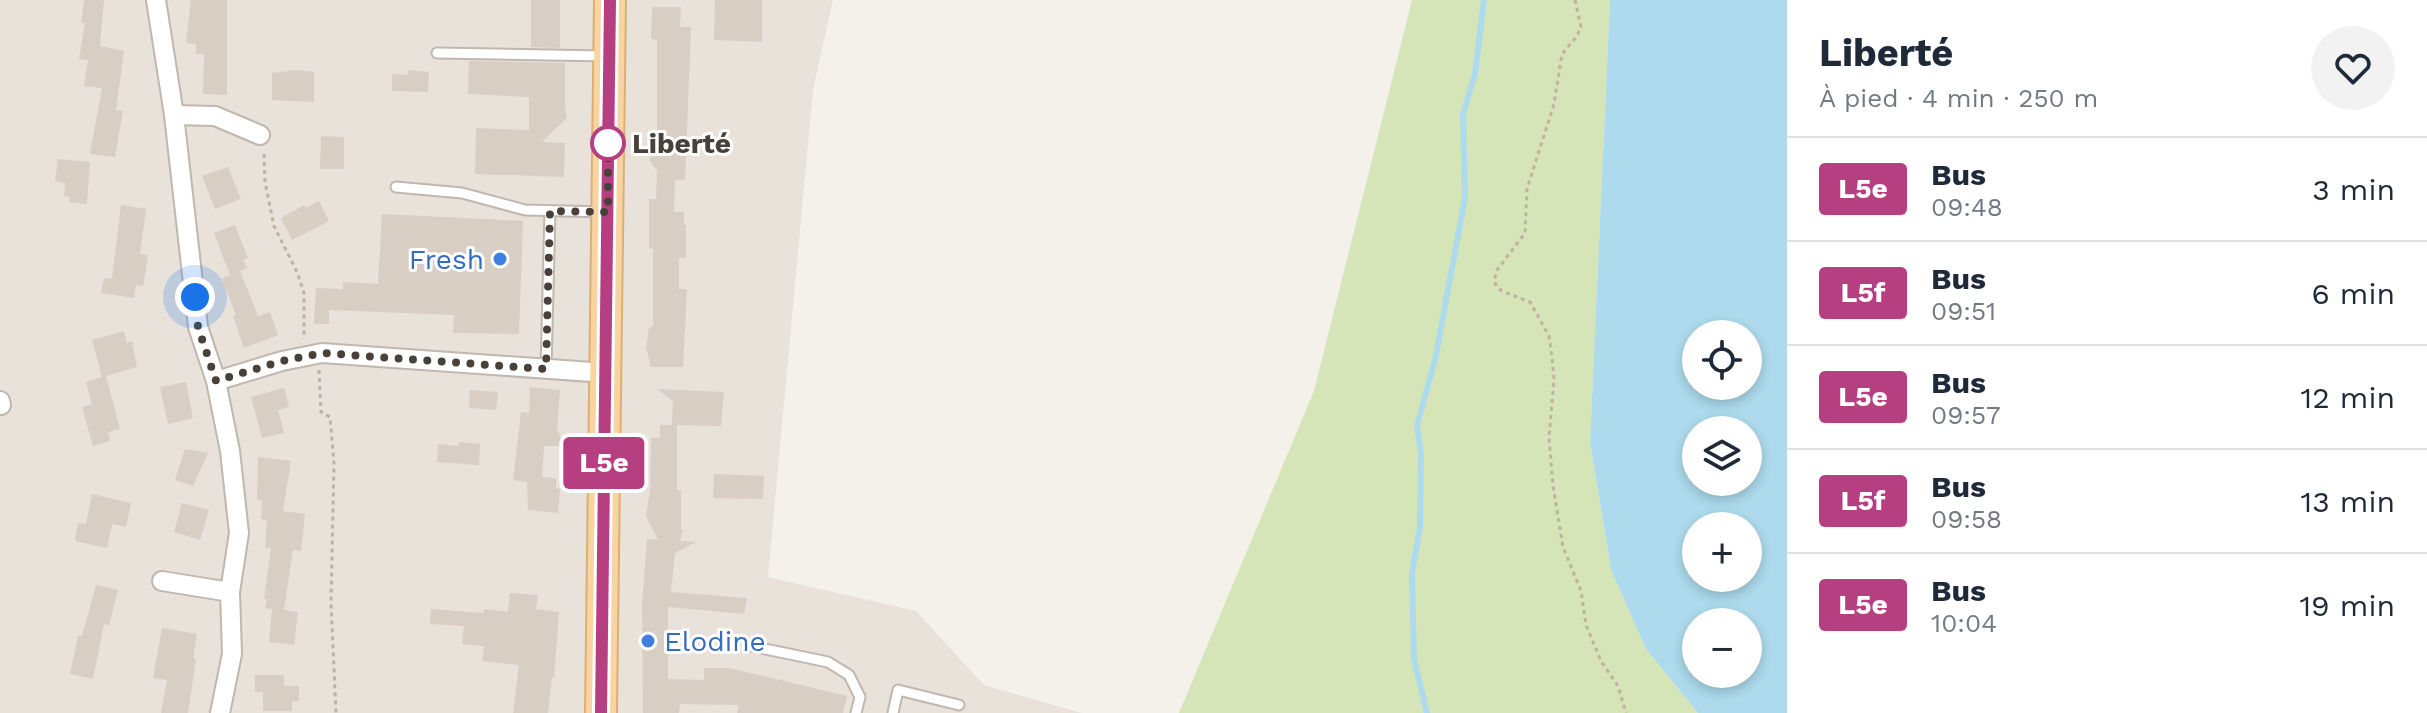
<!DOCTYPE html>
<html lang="fr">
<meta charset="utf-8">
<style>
body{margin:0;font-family:"Work Sans",sans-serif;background:#f2f2f3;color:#1f2937;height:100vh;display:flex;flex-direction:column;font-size:30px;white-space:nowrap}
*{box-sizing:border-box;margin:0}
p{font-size:26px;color:#747a83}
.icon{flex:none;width:44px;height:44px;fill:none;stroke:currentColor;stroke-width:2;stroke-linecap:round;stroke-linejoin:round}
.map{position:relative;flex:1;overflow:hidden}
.details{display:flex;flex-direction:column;background:#fff;width:640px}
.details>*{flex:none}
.badge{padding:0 16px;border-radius:6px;font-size:28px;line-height:52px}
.buttons{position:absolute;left:1682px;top:320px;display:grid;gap:16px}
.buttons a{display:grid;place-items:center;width:80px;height:80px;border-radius:50%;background:#fff;box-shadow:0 4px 12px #0003;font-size:40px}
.you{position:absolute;width:40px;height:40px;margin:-20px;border:6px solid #fff;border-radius:50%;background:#1a73e8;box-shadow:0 0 0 12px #1a73e833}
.map>.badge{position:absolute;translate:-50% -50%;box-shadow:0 0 0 4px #fff}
.round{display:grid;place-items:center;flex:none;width:84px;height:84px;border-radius:42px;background:#f2f2f3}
.head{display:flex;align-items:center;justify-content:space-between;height:136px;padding:0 32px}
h1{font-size:38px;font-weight:700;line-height:60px}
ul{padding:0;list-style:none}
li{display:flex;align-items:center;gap:24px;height:104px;padding:0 32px;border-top:2px solid #e0e1e3}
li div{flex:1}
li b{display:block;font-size:30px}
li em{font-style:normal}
li .badge{min-width:88px;font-weight:700;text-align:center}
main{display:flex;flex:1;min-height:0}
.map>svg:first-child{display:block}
.residential{fill:#e8e2da}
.green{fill:#d6e5b7}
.water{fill:#addaec;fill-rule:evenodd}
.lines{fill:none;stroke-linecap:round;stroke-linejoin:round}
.stream{stroke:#addaec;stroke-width:6}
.building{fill:#d8cec4}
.service-casing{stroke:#c0b7ae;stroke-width:13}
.minor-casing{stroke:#c0b7ae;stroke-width:22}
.primary-casing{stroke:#dcaf72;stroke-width:34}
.path{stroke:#c0b1a1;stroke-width:3;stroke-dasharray:4 4;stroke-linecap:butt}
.service{stroke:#fff;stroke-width:9}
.minor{stroke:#fff;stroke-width:18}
.primary{stroke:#f7d4a2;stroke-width:30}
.line-casing{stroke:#fff;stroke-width:18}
.line{stroke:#b63f82;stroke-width:12}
.walk{stroke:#484139;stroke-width:8;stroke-dasharray:0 14.4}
.stop-dot{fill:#fff;stroke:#b63f82;stroke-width:4}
.shop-dot{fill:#3f7fe0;stroke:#fff;stroke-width:3}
.labels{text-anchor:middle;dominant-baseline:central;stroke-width:6;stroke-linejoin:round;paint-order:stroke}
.stop-label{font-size:28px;font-weight:bold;fill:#484139;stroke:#fff;text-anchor:start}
.shop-label{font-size:28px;fill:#366cbe;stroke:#fff;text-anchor:end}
</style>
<main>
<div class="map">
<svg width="1787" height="713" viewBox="0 0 1787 713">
<rect width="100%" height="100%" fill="#f4f1eb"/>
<!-- residential -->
<path class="residential" d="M0 0H833L813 90 768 577 916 611 984 685 1082 713H0Z"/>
<!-- green -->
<path class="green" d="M1412 0H1610L1590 443 1611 570 1646 649 1698 713H1179L1314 391Z"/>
<!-- water -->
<path class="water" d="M1610 0H1787V713H1698L1646 649 1611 570 1590 443ZM1696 334H1748V386H1696ZM1696 430H1748V482H1696ZM1696 526H1748V578H1696ZM1696 622H1748V674H1696Z"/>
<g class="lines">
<!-- stream -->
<path class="stream" d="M1427 713 1414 659 1412 573 1420 527 1421 454 1417 425 1435 360 1465 198 1463 114 1475 74 1484 0"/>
</g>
<!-- building -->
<g class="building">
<path d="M84 0H104L100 46 124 51 116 110 123 111 115 157 90 154 102 88 84 86 88 60 79 59 85 23H81Z"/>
<path d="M191 0H227V95L203 94 204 54H196V44L186 43Z"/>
<path d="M531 0H560V48L531 47Z"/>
<path d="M715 0H762V42L714 40Z"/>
<path d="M652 7H681L680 27H691L685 180H675L674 212H684V225H686V258H679V289H687L683 367H651L646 347 649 328 653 326V249L649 248V199H656L657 171 649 159 657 147V40L651 39Z"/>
<path d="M469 61 565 63V108L567 118 542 142 565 143 564 177 475 174 476 128 529 130V97L468 94Z"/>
<path d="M296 70 314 72V102L272 100V73Z"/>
<path d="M408 70 429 72 428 92 392 91V74L408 75Z"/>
<path d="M321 136 344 137V169H320Z"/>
<path d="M58 159 90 162 87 204 69 202 70 197 64 196 65 183 55 181Z"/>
<path d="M228 167 241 199 215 209 202 176Z"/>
<path d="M319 201 329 221 292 240 281 218 304 205 306 208Z"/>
<path d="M121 205 146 209 140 254 148 255 143 286 136 285 134 298 101 293 104 278 112 279Z"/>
<path d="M382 214 523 221 519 334 453 333 454 315 329 310V324H314L316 288 343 289V282L378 284Z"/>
<path d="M235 225 248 258 243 260 247 268 230 275 214 233Z"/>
<path d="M240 271 258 316 270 312 278 335 244 348 233 316 236 315 222 278Z"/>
<path d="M124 331 127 343 132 341 137 367 106 376 120 429 108 432 110 441 93 446 82 407 92 404 86 382 102 377 92 340Z"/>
<path d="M186 382 193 418 168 424 160 387Z"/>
<path d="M530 387 560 390 557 430 565 446H544L542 477 556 478V488L560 489 558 513 528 510 527 482 513 480 521 412 529 413Z"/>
<path d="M284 388 289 407 278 410 284 433 262 438 251 397Z"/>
<path d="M657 389 724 392 721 426 677 425V490H681V530H683L680 541 696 542 675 553 671 592 747 598 744 614 668 607V679L704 680V668H729L847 696 843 713H737L739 705 680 704 679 713H643L642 603 647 539 658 540 646 516 650 490 651 438H660V425H672L673 401Z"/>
<path d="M470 390 498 392 496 410 469 408Z"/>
<path d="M459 442 480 444 479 465 437 462 438 444 459 446Z"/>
<path d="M185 449 208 453 193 486 175 480Z"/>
<path d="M258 457 291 461 283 511 305 514 301 551 293 550 284 610 298 612 294 645 269 642 272 609 265 608 267 600 264 599 271 548H265L267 520 261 519 262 500H257Z"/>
<path d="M714 474 764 476 763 499 713 498Z"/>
<path d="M92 494 131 503 126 527 112 524 107 548 75 541 78 523 86 524Z"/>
<path d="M182 503 209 510 200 540 174 532Z"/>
<path d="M96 585 118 590 109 625 104 624 93 679 70 674 78 636H82Z"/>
<path d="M510 593 538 595 536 609 559 612 554 678 552 677 548 713H513L519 665 482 661 484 646 462 644 464 626 430 624 431 609 484 613V609L508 612Z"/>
<path d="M162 628 197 634 193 658 196 659 188 713H161L167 680 153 678Z"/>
<path d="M255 675H284V686H299V701H292V711H263V692H255Z"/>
</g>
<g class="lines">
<!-- service casing -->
<g class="service-casing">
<g id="service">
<path d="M437 53 606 56"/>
<path d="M396 187 462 193 525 210 604 212"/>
<path d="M546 369 550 211"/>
<path d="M751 646 828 662 849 675 860 697 856 713"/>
<path d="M893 713 898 690 959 705"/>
</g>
</g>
<!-- minor casing -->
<g class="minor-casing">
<g id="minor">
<path d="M156 0 174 115 198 327 216 381 230 451 239 533 230 592 232 654 220 713"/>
<path d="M174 115 215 116 260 135"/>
<path d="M216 381 282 361 322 353 606 373"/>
<path d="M0 401 1 405"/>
<path d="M162 581 230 592"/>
</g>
</g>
<!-- primary casing -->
<g class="primary-casing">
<path id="primary" d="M601 713 610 0"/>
</g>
<!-- path -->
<g class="path">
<path d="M1575 0 1581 27 1577 36 1562 54 1554 104 1527 189 1525 233 1497 270 1494 281 1497 287 1502 291 1530 302 1549 336 1552 357 1554 379 1549 438 1553 486 1563 547 1581 591 1586 625 1601 661 1618 686 1626 713"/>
<path d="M264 154 265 182 274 226 297 272 304 293V339"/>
<path d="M319 370 321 412 330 417 334 463 331 603 336 713"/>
</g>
<!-- service -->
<use href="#service" class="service"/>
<!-- minor -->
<use href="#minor" class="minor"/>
<!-- primary -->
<use href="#primary" class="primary"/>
</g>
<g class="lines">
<!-- line casing -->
<g class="line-casing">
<path id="line" d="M601 713 610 0"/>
</g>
<!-- line -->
<use href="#line" class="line"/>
<!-- walk -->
<path class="walk" d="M195 297 198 327 216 381 282 361 322 353 546 369 550 211 608 212V143"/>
</g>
<!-- markers -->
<circle class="stop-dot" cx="608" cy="143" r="16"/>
<g class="shop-dot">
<circle cx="500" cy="259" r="8"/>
<circle cx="648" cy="641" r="8"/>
</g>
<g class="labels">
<!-- stop labels -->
<g class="stop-label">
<text x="632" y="143">Liberté</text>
</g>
<!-- shop labels -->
<g class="shop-label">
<text x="484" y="259">Fresh</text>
<text x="664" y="641" text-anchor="start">Elodine</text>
</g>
</g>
</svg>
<div class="buttons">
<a><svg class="icon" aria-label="locate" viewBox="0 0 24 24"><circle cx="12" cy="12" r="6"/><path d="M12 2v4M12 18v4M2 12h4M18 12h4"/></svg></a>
<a><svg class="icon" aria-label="layers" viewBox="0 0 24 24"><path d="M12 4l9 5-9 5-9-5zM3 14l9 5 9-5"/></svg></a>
<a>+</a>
<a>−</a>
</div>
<div class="you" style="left:195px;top:297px"></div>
<b class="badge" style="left:604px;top:463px;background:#b63f82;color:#fff">L5e</b>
</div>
<section class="details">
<div class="head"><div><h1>Liberté</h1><p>À pied · 4 min · 250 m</p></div><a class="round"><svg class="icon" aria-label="heart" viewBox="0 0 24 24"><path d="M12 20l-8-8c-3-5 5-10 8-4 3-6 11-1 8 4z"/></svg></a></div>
<ul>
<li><span class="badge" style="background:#b63f82;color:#fff">L5e</span><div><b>Bus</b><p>09:48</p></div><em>3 min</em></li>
<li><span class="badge" style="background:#b63f82;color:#fff">L5f</span><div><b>Bus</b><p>09:51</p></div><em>6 min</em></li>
<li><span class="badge" style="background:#b63f82;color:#fff">L5e</span><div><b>Bus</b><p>09:57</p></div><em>12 min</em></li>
<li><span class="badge" style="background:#b63f82;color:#fff">L5f</span><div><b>Bus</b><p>09:58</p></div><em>13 min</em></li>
<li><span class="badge" style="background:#b63f82;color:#fff">L5e</span><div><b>Bus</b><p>10:04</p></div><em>19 min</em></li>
</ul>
</section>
</main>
